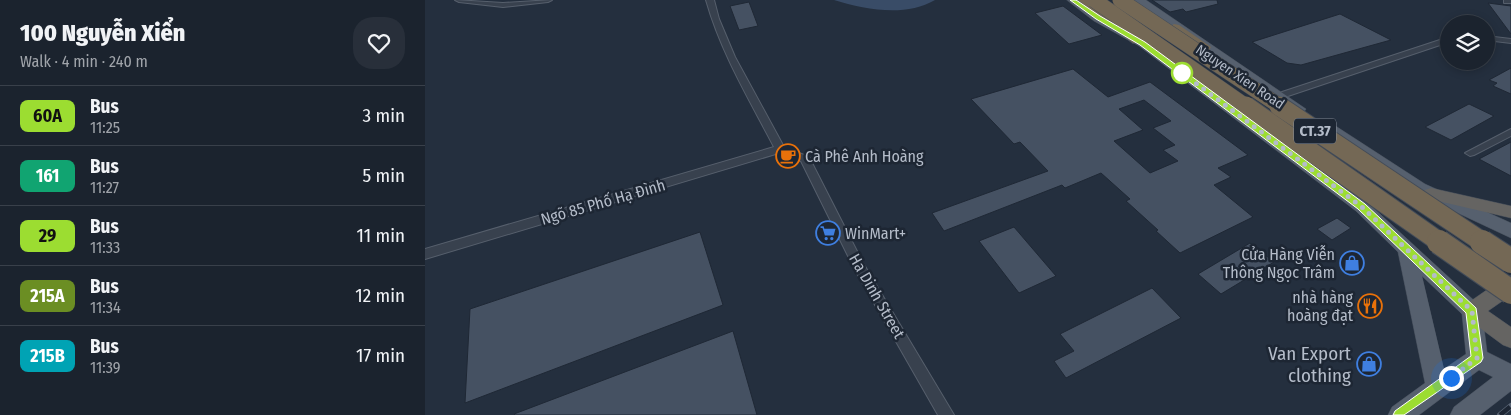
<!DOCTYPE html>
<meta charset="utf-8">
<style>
body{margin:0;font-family:"Fira Sans Condensed",sans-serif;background:#282f3a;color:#f1f3f6;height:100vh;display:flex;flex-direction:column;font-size:19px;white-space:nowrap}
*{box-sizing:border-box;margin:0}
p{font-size:16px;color:#a0a4aa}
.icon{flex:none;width:28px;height:28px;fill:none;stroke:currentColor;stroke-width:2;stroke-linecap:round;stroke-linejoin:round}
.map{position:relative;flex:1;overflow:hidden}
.sheet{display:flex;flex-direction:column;background:#1b232e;width:425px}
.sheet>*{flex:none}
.badge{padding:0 10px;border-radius:8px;font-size:18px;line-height:32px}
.controls{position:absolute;left:1015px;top:15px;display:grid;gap:10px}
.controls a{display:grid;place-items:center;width:55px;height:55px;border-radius:50%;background:#1b232e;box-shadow:0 2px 8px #0003,0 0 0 1px #39404a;font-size:25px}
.you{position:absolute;width:25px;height:25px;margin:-12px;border:4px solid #fff;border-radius:50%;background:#1a73e8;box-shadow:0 0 0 8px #1a73e833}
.map>.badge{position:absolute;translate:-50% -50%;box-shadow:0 0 0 2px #fff}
.round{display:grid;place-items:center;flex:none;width:52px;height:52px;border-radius:20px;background:#282f3a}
.headline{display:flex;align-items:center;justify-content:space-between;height:85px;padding:0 20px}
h1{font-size:24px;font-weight:800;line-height:38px}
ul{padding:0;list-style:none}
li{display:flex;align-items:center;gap:15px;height:60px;padding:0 20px;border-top:1px solid #39404a}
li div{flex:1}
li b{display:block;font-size:19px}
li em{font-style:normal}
li .badge{min-width:55px;font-weight:700;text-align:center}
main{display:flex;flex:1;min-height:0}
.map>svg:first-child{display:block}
.water{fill:#394c67}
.building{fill:#455162;stroke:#1f2835;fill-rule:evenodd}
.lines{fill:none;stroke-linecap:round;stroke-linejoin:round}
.minor-casing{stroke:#565f6c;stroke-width:2}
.primary-casing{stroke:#414a57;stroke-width:1}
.trunk-casing{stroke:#434c59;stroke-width:1}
.motorway-casing{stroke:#434c59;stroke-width:2}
.minor{fill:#38414e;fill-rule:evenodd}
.primary{fill:#56606e;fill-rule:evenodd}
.trunk{fill:#656462;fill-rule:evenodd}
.motorway{fill:#746855;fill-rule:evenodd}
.rail-casing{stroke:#5a6575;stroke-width:6}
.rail{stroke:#1d2633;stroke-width:4.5;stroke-dasharray:13;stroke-linecap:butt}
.motorway-bridge-far2-casing{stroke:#434c59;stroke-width:16;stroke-linecap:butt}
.motorway-bridge-far1-casing{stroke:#434c59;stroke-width:21;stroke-linecap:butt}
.motorway-bridge-casing{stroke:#434c59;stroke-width:26;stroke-linecap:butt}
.motorway-bridge-far2{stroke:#746855;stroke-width:15}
.motorway-bridge-far1{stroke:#746855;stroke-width:19}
.motorway-bridge{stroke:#746855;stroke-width:24}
.line{fill:#9cdd31;stroke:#fff}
.walk{stroke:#b4bcc9;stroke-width:5;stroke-dasharray:0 9}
.stop-dot{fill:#fff;stroke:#9cdd31;stroke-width:2.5}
.labels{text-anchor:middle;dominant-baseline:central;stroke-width:5;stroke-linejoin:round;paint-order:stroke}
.far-street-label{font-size:14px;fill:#b4bcc9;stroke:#1d2633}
.shield{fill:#1d2633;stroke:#878f9c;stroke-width:1}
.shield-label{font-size:15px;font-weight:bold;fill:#b4bcc9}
.poi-label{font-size:16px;fill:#b4bcc9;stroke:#1d2633;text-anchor:start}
.street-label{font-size:16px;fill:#b4bcc9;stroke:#1d2633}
.near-poi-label{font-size:19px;fill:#b4bcc9;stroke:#1d2633;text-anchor:end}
</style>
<main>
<section class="sheet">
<div class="headline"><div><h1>100 Nguyễn Xiển</h1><p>Walk · 4 min · 240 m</p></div><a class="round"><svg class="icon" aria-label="heart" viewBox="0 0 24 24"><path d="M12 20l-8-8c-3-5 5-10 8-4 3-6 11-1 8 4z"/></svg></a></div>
<ul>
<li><span class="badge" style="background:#9cdd31;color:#111">60A</span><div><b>Bus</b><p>11:25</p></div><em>3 min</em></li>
<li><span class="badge" style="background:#11a471;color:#fff">161</span><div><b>Bus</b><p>11:27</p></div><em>5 min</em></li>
<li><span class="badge" style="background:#9cdd31;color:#111">29</span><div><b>Bus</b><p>11:33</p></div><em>11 min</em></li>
<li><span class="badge" style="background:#6b8e23;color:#fff">215A</span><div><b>Bus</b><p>11:34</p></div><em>12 min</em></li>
<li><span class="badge" style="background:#00a3b4;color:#fff">215B</span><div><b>Bus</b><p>11:39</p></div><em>17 min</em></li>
</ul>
</section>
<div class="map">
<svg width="1086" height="415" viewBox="0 0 1086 415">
<rect width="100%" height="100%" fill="#242f3e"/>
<!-- water -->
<path class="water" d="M409 0H510C481 17 441 10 409 0Z"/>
<!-- building -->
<g class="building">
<path d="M727 0H792L793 4 761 12 758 9 745 12Z"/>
<path d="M324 2 333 26 314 30 305 6Z"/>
<path d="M1063 3 1086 6V34Z"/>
<path d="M638 6 677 35 644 44 610 13Z"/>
<path d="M915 14 966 40 876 65 862 63 827 42Z"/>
<path d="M1086 68V94L1068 86 1072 83 1064 80Z"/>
<path d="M648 69 683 97 725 82 823 155 793 168 806 177 789 185 828 217 755 253 731 231 733 230 701 201 705 199 676 173 640 188 637 185 519 231 507 213 623 171 595 142 589 144 546 99ZM719 100 746 121 728 128 750 145 738 150 753 161 725 173 689 141 718 130 694 109Z"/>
<path d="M1044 104 1069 116 1026 140 1000 127Z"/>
<path d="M1086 142V176L1054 159Z"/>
<path d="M912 218 926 228 907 240 892 229Z"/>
<path d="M589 227 631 276 594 293 554 241Z"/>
<path d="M275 232 298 305 40 403 45 309Z"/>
<path d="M825 243 849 262 796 294 773 274Z"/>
<path d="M727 288 756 318 641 378 629 361 649 351 635 334Z"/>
<path d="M308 331 332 415H90L89 414Z"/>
</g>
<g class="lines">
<!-- minor casing -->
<g class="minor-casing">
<g id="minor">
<path d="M30 0 78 3 127 0 123 2 78 7 34 2Z"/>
<path d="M281 0H289L294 19 310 57 359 147 384 157 385 159 438 263 529 415H513L429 268 376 161 354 153 0 259V249L349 147C324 99 296 53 281 0Z"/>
<rect x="1079" y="0" width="7" height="3"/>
<path d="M1061 36 1086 39V43L1061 40Z"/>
<path d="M1024 37V42L857 98H851L849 96 851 94Z"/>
<path d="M1086 129V136L1049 155 1045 156 1040 153Z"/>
</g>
</g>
<!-- primary casing -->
<g class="primary-casing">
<g id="primary">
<path d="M642 0H655L677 15 722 40 943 203 1054 305 1057 311 1062 352 1086 364V391L1055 415H1025L1029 407 1068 377 1054 370 994 415H963L967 407 1000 383 973 252 931 211 714 46 669 21ZM997 276 1037 314 1041 354 1019 369Z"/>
<path d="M707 0H721L881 109 879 112H869Z"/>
<path d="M904 123 909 125 1000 184 1086 223V238L988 192 899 131 896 128 899 125Z"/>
</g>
</g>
<!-- trunk casing -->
<g class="trunk-casing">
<g id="trunk">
<path d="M1006 188 1086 206V218L1000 198 997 194 1000 190Z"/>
<path d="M1086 276V295L1063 311 1086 327V348L1078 345 1040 317 1037 311 1040 305 1079 278Z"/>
</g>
</g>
<!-- motorway casing -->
<g class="motorway-casing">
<g id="motorway">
<path d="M653 0H668L720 40 718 43H708Z"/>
<path d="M749 24 754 25 786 47 784 50H774L744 31 742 28Z"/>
</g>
</g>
<!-- minor -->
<use href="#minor" class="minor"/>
<!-- primary -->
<use href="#primary" class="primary"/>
<!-- trunk -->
<use href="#trunk" class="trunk"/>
<!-- motorway -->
<use href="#motorway" class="motorway"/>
<!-- rail casing -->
<g class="rail-casing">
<path id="rail" d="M1075 415 1086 406"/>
</g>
<!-- rail -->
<use href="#rail" class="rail"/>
<!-- motorway-bridge-far2 casing -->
<g class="motorway-bridge-far2-casing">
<g id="motorway-bridge-far2">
<path d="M669 0 822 107"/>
<path d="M695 0 856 107"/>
</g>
</g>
<!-- motorway-bridge-far1 casing -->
<g class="motorway-bridge-far1-casing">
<g id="motorway-bridge-far1">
<path d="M821 106 1016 243"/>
<path d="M854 106 1059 243"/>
</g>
</g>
<!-- motorway-bridge casing -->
<g class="motorway-bridge-casing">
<g id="motorway-bridge">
<path d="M1014 242 1086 292"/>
<path d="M1057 242 1086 261"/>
</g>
</g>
<!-- motorway-bridge-far2 -->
<use href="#motorway-bridge-far2" class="motorway-bridge-far2"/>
<!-- motorway-bridge-far1 -->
<use href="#motorway-bridge-far1" class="motorway-bridge-far1"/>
<!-- motorway-bridge -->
<use href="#motorway-bridge" class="motorway-bridge"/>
</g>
<!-- line -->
<path class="line" d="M645 0H651L675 16 720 42 940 204 1051 308 1058 358 1056 362 979 415H968L970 411 1046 356 1041 313 933 209 715 45 671 19Z"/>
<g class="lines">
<!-- walk -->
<path class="walk" d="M757 73 937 207 1047 311 1052 358 1026 378"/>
</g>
<!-- icons -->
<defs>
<g id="cafe-ring" transform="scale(1.25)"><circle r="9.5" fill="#1d2633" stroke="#e8710a" stroke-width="1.5"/><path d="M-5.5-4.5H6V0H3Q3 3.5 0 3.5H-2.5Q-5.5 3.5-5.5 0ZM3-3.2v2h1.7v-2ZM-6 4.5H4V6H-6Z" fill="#e8710a"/></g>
<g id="supermarket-ring" transform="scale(1.25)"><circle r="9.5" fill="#1d2633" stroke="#3f7fe0" stroke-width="1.5"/><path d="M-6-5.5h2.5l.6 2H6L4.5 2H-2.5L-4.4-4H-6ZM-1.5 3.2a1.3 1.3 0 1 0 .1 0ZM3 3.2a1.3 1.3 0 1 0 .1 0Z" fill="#3f7fe0"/></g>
<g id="shop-ring" transform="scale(1.25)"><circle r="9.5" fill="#1d2633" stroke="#3f7fe0" stroke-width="1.5"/><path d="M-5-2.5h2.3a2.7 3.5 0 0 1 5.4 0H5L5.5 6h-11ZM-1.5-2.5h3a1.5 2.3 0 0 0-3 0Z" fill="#3f7fe0"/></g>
<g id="restaurant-ring" transform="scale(1.25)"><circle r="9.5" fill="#1d2633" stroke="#e8710a" stroke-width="1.5"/><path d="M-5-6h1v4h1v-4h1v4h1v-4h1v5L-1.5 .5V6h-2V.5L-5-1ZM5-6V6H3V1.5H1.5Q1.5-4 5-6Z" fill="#e8710a"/></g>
</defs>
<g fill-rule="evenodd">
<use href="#cafe-ring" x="363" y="156"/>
<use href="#supermarket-ring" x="403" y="233"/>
<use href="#shop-ring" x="927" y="263"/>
<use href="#restaurant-ring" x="945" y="306"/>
<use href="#shop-ring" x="944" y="364"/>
</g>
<!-- markers -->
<circle class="stop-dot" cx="757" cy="73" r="10"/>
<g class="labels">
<!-- far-street labels -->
<g class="far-street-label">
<text transform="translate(815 77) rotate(34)">Nguyen Xien Road</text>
</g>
<!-- shield labels -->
<rect class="shield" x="869" y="118.5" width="42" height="25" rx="4"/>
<g class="shield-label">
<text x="890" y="131">CT.37</text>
</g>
<!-- poi labels -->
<g class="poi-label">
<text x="380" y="156">Cà Phê Anh Hoàng</text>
<text x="420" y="233">WinMart+</text>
<text x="910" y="254" text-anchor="end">Cửa Hàng Viễn<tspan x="910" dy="18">Thông Ngọc Trâm</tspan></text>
<text x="928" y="297" text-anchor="end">nhà hàng<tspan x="928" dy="18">hoàng đạt</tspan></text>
</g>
<!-- street labels -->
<g class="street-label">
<text transform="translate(178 202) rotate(-16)">Ngõ 85 Phố Hạ Đình</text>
<text transform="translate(452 296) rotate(60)">Ha Dinh Street</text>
</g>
<!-- near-poi labels -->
<g class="near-poi-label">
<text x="926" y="353">Van Export<tspan x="926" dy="22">clothing</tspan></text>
</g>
</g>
</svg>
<div class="controls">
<a><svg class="icon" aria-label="layers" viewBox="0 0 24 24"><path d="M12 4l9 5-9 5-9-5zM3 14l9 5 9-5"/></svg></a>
</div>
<div class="you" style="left:1026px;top:378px"></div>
</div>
</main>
